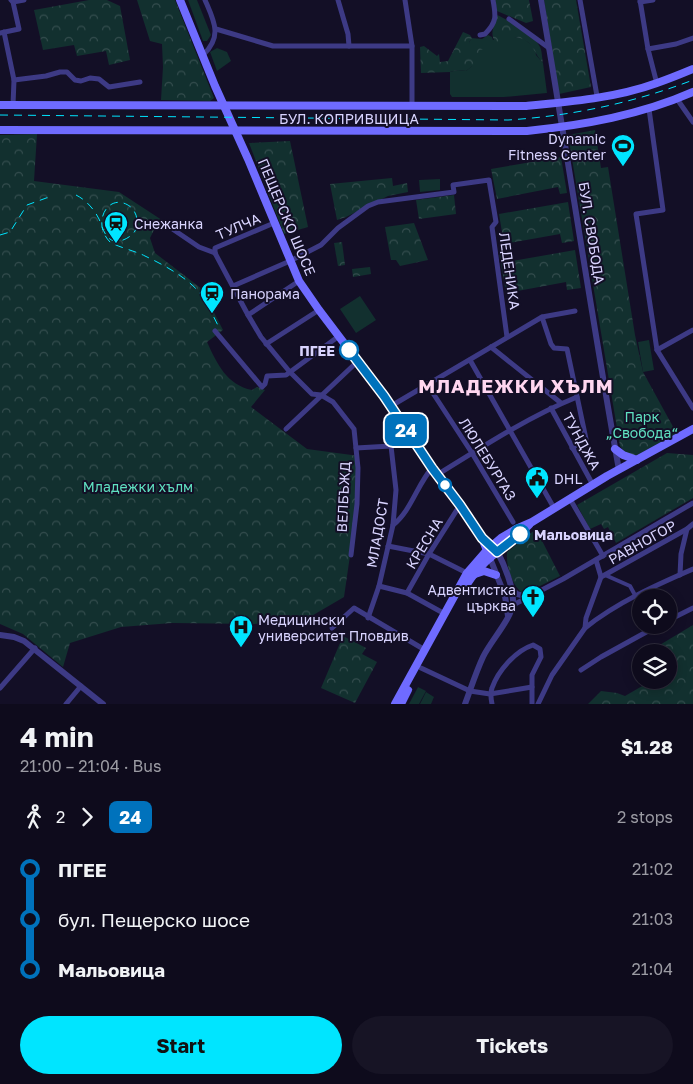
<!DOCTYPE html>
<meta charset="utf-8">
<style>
body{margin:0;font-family:"Golos Text",sans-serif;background:#171425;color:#f1f3f6;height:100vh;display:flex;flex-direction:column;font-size:19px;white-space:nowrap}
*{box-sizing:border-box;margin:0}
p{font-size:16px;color:#9b9ba3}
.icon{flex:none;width:28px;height:28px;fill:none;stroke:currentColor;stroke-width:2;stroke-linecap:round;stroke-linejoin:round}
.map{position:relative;height:704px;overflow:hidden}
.panel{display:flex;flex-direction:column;background:#0e0b1c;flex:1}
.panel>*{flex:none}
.badge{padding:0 10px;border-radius:8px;font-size:18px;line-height:32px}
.controls{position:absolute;left:632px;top:589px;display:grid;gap:10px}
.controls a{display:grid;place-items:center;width:45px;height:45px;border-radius:50%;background:#0e0b1c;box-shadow:0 2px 12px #0003,0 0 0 1px #2e2b3b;font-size:25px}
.map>.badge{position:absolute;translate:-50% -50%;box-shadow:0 0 0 2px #fff}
.legs{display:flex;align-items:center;gap:8px;height:55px;padding:0 20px;font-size:16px}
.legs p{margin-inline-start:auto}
.head{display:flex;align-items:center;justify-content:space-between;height:85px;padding:0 20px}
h1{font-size:28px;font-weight:700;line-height:38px}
.cta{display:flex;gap:10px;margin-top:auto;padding:10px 20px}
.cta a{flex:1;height:58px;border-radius:30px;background:#00e5ff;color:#111;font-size:20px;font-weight:700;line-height:58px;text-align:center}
.cta a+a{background:#171425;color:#f1f3f6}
ul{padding:0 20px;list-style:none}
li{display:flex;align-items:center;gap:18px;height:50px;font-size:19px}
li i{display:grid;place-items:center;width:8px;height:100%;margin:0 6px;background:currentColor}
li i::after{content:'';width:12px;height:12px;margin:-6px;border:4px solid;border-radius:50%;background:#0e0b1c}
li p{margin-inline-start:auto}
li:first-child i{background:linear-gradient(#0000 50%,currentColor 0)}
li:last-child i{background:linear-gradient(currentColor 50%,#0000 0)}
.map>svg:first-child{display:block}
.grass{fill:#12302f}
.forest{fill:url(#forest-crowns)}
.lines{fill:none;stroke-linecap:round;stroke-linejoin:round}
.pedestrian{stroke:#3d3a85;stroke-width:4}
.minor{stroke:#3d3a85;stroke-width:5}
.tertiary{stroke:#3d3a85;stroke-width:6}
.secondary{stroke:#6f6bff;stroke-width:8}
.rail{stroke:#00e5ff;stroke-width:1;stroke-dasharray:8 6;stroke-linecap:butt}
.line-1-casing{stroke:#fff;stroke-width:11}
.line-1{stroke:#0072bc;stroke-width:8}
.stop-1-dot{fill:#fff;stroke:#0072bc;stroke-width:2.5}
.labels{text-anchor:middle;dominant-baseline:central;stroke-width:4;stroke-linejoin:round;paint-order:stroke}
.street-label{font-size:14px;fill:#d9d4ff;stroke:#130f26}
.poi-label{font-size:14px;fill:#d9d4ff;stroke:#130f26;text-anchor:start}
.stop-label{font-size:14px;font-weight:bold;fill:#d9d4ff;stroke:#130f26;text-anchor:end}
.park-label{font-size:14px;fill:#5fe0c0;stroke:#130f26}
.district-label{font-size:19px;font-weight:bold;letter-spacing:1px;fill:#ffd6f0;stroke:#130f26}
</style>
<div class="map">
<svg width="693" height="704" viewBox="0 0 693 704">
<defs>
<pattern id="forest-crowns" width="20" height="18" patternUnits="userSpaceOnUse" patternTransform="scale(1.25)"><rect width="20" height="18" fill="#12302f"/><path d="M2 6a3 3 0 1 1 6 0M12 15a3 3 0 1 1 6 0" fill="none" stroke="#344d4e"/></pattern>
</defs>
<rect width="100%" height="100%" fill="#130f26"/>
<!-- grass -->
<g class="grass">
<path d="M188 0H197L211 35 207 41H203Z"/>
<path d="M488 35 492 37 493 40 515 37 523 38 535 48 536 55 543 63 547 93 504 97H452L450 94V72L458 70 466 71 472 66 469 42 472 38 482 39Z"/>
<path d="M217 48 227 52 231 61 217 71 210 52Z"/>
<path d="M440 179V190L420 192 419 180Z"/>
<path d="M360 296 376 320 356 333 340 309Z"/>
<path d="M649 340 654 370 643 372 638 342Z"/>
<path d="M418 687 426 691 419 704H409Z"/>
<path d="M426 692 434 697 431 704H420Z"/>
</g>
<!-- forest -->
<g class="forest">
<path d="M89 0H107L120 6 130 60 109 65 106 51 77 56 74 45 43 50 34 10Z"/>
<path d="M137 0H175L214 98 210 101 161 100 163 67 162 44 150 41Z"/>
<path d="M495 0H529L533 21 526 23 497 11Z"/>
<path d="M544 0H576L591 87 559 94Z"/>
<path d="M497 15C510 21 534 34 540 47 542 51 542 58 543 63 532 51 534 40 515 37L509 45 498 46C488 34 494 29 497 15Z"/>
<path d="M463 32 470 35 472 38 469 42 471 46 482 49 485 56 466 71 458 70 450 72 421 73 420 47 424 46 437 56 439 54 440 62 448 61Z"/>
<path d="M595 130 601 168 608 167 635 335 643 372 677 434 635 456 626 454 620 446 568 135Z"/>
<path d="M37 134 34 181 119 192 171 226 154 230 150 238 155 253 202 289 223 330 207 342C217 364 227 385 252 390L257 387 265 390 251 407 307 449 359 456 357 507 344 597 303 621 266 624 172 623 121 627 70 643 63 667 23 634 0 624V135Z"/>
<path d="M290 141 308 227 284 234 249 143Z"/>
<path d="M561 157 567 193 560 194 558 187 497 199 491 169Z"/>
<path d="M392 178 393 186 407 183 408 192 388 196 346 217 337 220 330 184Z"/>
<path d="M454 195 456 214 419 219 416 200Z"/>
<path d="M568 202 574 241 562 243 560 234 504 244 499 214Z"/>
<path d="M414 223 428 260 400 266 396 260H391L385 227Z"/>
<path d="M342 242 345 265 338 266 334 243Z"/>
<path d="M575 250 581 288 567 290 566 282 506 293 499 253H505L507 262Z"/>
<path d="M370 267 371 274 353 277 352 269Z"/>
<path d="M667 453 693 455V498L616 543 608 527 604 529 601 524 590 529 577 505Z"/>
<path d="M536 529 560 576 528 592H521C511 583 506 566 507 552Z"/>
<path d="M693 625V704H588L601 691 617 693 625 696 644 685 645 680H669V652H648Z"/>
<path d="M343 636 366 648 362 654 377 662 355 703 321 688Z"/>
</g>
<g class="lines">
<!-- pedestrian -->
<path class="pedestrian" d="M605 575 630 586 636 597"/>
<!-- minor -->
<g class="minor">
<path d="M338 0 348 34 349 46"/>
<path d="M405 0 412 46V106"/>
<path d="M580 0 597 96"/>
<path d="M640 0 648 49 657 84"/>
<path d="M13 2 24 0"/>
<path d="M640 2 653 0"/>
<path d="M509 19 549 48"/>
<path d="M216 29 273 46H412"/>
<path d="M4 32 14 80 13 105"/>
<path d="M0 33 19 29 13 2 11 0"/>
<path d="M480 35 485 34C497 22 496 16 493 0"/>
<path d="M648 49 676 44 693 38"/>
<path d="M203 55C223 36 214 21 205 0"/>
<path d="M14 80 46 76 60 72H67L75 80 81 81 90 78 99 79 109 87 140 82"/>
<path d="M677 99 693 122"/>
<path d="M649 109 663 210 636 214 639 233 657 350 693 408"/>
<path d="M171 228 199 247 215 253"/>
<path d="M215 253 248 315 261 337 289 371 312 394 321 395 333 402 354 429 358 468 357 504 351 555"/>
<path d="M215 253V248L274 223"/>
<path d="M233 286 290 261 321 245 338 228 368 206 378 202 454 192 453 185 489 180 496 222 492 227 507 337"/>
<path d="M248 315 299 281"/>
<path d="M542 317 551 344 554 348 567 349 586 439 572 448"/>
<path d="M215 331 262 387 265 384 267 376 286 375 339 336"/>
<path d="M266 344 319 310"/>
<path d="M491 347 561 403"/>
<path d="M657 350 693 330"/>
<path d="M470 360 554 508"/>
<path d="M427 384 472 453 513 522"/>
<path d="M391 406 542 317 575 311"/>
<path d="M551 408 593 485"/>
<path d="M286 429 358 361"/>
<path d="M356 448 391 446"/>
<path d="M437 475C482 447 528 417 577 397"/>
<path d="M570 499 603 556"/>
<path d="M393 525C411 511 417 485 432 468"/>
<path d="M388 546 429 554 467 573"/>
<path d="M680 575 681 554 687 529"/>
<path d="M601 577 687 529 693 524"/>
<path d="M379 586 407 593 445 614"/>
<path d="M407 593 429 554 460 505"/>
<path d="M513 605 563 579 693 503"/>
<path d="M368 618 379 586 393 525 396 490 391 446 401 423"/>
<path d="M669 620 693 608"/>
<path d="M332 628 354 608 425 650"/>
<path d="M585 628C616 603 656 585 693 569"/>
<path d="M421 668 470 691 490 694 532 687"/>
<path d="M581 670 601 657 659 625"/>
<path d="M0 688 35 648"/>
<path d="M66 704 81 686"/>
<path d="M492 704C491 699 490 693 492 688 498 671 515 651 533 645L540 649 541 657 532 675V704"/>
<path d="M538 704 552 675 585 628 586 618 601 577 596 560"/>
</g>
<!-- tertiary -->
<g class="tertiary">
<path d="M541 0C568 157 591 314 619 470"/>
<path d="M490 558 505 596 508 616"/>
<path d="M511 589 517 594 527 597"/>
<path d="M0 635 14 637 24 641 103 704"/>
<path d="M465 704C471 688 476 672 483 657 490 642 512 618 513 603 514 588 504 564 497 551"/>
</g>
<!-- secondary -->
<g class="secondary">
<path d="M180 0 215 86 248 159 299 281 319 310 384 396 432 468 460 505 482 538 490 558"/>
<path d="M0 105 525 106C569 102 616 98 657 83 669 79 681 74 693 69"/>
<path d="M0 130 527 131C584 125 641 115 693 92"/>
<path d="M615 449 623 455 637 460"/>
<path d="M475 574 484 571 496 575"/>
<path d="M463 591C480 559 505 549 529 525"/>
<path d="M395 704 467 573 487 550 501 538 516 529 532 522 607 476 693 429"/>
<path d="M401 704 408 690"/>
</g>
<!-- rail -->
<g class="rail">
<path d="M0 115 508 120C571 116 633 103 693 80"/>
<path d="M76 195C86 200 94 209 99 219 102 226 104 235 110 239 119 246 136 235 137 226 138 219 136 213 132 208 110 189 90 222 110 242 115 246 138 252 145 256 164 265 186 277 199 292 208 302 213 317 220 329"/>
<path d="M0 235 10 232 27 205 49 197"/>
</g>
</g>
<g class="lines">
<!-- line-1 casing -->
<g class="line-1-casing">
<path id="line-1" d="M349 350 384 396 432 468 460 505 482 538 497 552 520 534"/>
</g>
<!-- line-1 -->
<use href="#line-1" class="line-1"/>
</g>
<!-- icons -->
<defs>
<g id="stadium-pin" transform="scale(1.25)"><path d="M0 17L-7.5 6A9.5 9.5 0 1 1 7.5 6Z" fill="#00e5ff" stroke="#130f26"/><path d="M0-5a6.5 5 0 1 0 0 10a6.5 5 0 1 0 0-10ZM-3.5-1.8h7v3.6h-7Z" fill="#111"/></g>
<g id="station-pin" transform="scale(1.25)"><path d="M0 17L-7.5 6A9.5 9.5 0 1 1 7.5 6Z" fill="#00e5ff" stroke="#130f26"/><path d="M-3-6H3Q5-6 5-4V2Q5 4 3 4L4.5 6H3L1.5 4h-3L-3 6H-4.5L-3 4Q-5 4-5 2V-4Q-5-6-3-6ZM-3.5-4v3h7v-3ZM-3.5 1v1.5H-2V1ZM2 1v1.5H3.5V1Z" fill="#111"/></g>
<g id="civic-pin" transform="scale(1.25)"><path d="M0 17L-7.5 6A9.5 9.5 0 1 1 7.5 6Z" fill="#00e5ff" stroke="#130f26"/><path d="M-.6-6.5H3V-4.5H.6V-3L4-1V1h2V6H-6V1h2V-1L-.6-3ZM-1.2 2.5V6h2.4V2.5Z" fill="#111"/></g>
<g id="church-pin" transform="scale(1.25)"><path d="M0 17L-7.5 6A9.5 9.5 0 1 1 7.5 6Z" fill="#00e5ff" stroke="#130f26"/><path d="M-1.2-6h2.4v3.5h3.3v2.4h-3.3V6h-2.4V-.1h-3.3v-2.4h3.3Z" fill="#111"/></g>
<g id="hospital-pin" transform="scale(1.25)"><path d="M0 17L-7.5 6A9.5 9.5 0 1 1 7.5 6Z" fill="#00e5ff" stroke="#130f26"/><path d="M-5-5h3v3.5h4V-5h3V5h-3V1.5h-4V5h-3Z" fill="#111"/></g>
</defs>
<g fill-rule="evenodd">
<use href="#stadium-pin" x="623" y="146"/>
<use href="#station-pin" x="116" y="223"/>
<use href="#station-pin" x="212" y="293"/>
<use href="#civic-pin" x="537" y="478"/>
<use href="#church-pin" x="533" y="597"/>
<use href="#hospital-pin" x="241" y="627"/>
</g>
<!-- markers -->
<g class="stop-1-dot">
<circle cx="349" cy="350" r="9"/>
<circle cx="445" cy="485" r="6"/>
<circle cx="520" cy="534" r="9"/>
</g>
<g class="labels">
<!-- street labels -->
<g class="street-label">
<text x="349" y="118">БУЛ. КОПРИВЩИЦА</text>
<text transform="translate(287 217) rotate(67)">ПЕЩЕРСКО ШОСЕ</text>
<text transform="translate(238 226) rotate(-23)">ТУЛЧА</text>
<text transform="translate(592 233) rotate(81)">БУЛ. СВОБОДА</text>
<text transform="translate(510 271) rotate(82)">ЛЕДЕНИКА</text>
<text transform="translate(582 441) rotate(61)">ТУНДЖА</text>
<text transform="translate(488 459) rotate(58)">ЛЮЛЕБУРГАЗ</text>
<text transform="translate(343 497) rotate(-87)">ВЕЛБЪЖД</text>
<text transform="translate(377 533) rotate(-80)">МЛАДОСТ</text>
<text transform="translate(642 542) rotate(-29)">РАВНОГОР</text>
<text transform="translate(424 543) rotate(-59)">КРЕСНА</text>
</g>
<!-- poi labels -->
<g class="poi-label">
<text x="606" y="138" text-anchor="end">Dynamic<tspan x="606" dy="16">Fitness Center</tspan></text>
<text x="134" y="223">Снежанка</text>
<text x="230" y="293">Панорама</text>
<text x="554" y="478">DHL</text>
<text x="516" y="589" text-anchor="end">Адвентистка<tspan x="516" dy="16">църква</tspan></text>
<text x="258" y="619">Медицински<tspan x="258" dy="16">университет Пловдив</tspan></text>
</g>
<!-- stop labels -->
<g class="stop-label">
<text x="335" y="350">ПГЕЕ</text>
<text x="534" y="534" text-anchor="start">Мальовица</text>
</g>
<!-- park labels -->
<g class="park-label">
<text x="642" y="416">Парк<tspan x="642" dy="16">„Свобода“</tspan></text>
<text x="138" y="486">Младежки хълм</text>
</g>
<!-- district labels -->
<g class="district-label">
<text x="516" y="385">МЛАДЕЖКИ ХЪЛМ</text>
</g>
</g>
</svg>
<div class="controls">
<a><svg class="icon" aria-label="locate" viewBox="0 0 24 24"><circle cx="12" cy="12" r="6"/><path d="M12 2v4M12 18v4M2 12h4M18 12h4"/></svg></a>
<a><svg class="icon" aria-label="layers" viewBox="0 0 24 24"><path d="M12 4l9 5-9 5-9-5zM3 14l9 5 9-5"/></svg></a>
</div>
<b class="badge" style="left:406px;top:430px;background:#0072bc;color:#fff">24</b>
</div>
<section class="panel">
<div class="head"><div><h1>4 min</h1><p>21:00 – 21:04 · Bus</p></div><b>$1.28</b></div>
<div class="legs"><svg class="icon" aria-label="walk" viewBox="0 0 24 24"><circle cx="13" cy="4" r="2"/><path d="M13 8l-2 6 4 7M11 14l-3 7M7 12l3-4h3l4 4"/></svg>2<svg class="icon" aria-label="forward" viewBox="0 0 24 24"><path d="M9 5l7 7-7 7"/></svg><b class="badge" style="background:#0072bc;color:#fff">24</b><p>2 stops</p></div>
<ul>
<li><i style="color:#0072bc"></i><b>ПГЕЕ</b><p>21:02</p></li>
<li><i style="color:#0072bc"></i><span>бул. Пещерско шосе</span><p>21:03</p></li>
<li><i style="color:#0072bc"></i><b>Мальовица</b><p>21:04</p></li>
</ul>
<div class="cta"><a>Start</a><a>Tickets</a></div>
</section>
